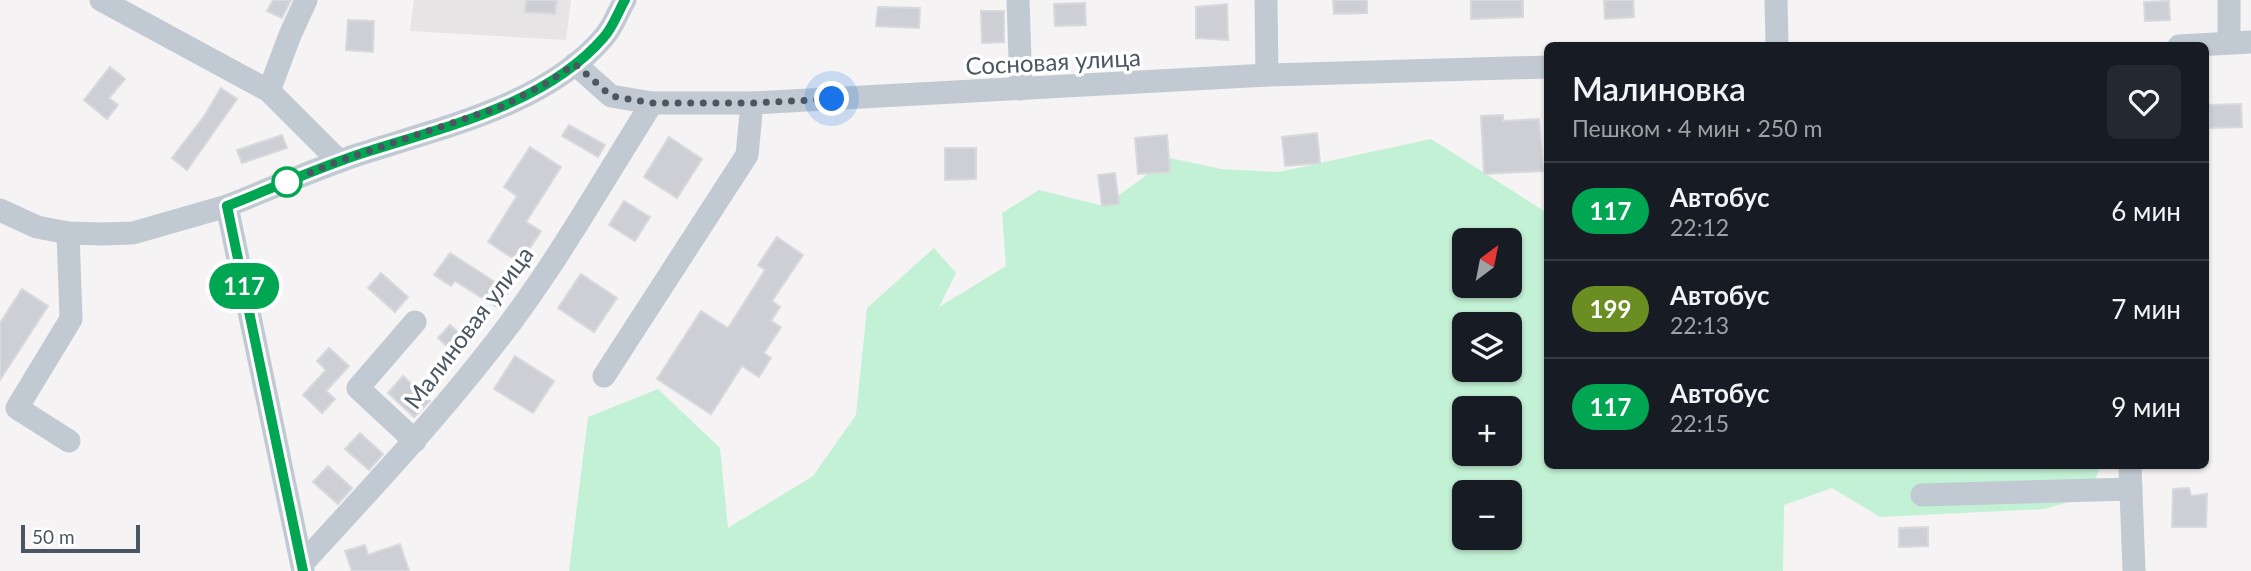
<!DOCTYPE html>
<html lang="ru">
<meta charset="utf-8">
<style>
body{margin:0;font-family:Lato,sans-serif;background:#242831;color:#f1f3f6;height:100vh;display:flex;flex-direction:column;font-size:26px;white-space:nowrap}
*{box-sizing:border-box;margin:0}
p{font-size:23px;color:#9ea1a6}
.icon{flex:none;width:38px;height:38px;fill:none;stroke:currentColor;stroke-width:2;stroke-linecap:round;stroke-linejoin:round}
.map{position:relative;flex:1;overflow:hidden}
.drawer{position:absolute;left:1544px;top:42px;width:665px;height:427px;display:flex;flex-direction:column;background:#171b24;border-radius:10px;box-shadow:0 2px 5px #0004}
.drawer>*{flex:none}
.badge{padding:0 14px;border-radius:23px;font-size:24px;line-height:46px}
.needle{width:46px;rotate:32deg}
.controls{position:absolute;left:1452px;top:228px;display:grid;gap:14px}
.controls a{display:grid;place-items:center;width:70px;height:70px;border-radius:10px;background:#171b24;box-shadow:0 2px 5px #0004;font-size:35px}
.scale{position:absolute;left:21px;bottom:18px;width:119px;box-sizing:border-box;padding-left:7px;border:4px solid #4a5661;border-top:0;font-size:19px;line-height:24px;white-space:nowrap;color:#4a5661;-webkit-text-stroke:5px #fff;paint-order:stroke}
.you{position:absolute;width:35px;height:35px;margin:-18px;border:5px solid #fff;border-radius:50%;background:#1a73e8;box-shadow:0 0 0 10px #1a73e833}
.map>.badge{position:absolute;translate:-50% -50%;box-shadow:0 0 0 4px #fff}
.round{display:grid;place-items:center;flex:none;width:74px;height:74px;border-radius:10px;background:#242831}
.headline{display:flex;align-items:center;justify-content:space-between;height:119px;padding:0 28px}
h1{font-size:33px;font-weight:600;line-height:52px}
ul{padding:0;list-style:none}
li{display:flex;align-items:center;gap:21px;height:98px;padding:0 28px;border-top:2px solid #363941}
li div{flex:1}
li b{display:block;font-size:26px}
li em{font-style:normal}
li .badge{min-width:77px;font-weight:700;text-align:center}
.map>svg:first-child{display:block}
.education{fill:#e6e4e5}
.green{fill:#c3f1d5;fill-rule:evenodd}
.building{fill:#cdcfd5;stroke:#d7d9de;stroke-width:2}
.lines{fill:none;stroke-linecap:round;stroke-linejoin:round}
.minor{stroke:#c1cad2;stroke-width:23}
.line-casing{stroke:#fff;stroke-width:16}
.line{stroke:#00a651;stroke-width:10}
.walk{stroke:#4a5661;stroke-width:7;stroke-dasharray:0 12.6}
.stop-dot{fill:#fff;stroke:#00a651;stroke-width:3.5}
.labels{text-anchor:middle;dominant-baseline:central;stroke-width:7;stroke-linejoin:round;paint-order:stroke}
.street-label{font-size:24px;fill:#4a5661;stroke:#fff}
</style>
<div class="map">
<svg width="2251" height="571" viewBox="0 0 2251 571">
<rect width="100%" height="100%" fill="#f5f3f3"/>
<!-- education -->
<path class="education" d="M414 0H571L566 40 410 31Z"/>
<!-- green -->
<path class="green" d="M1431 139 1547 213V466H2101L2088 496 2045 509 1880 517 1832 488 1784 505 1783 571H569L588 417 658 389 720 448 728 528 813 476 856 415 867 308 934 248 956 273 939 307 1006 266 1002 213 1039 190 1104 206 1170 158 1221 169 1279 172ZM1465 240H1510V285H1465ZM1465 324H1510V369H1465ZM1465 408H1510V453H1465ZM1465 492H1510V537H1465Z"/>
<!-- building -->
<g class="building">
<path d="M273 0H291L282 18 267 11Z"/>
<path d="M526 0H557L555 14 525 12Z"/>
<path d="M1333 0H1367V13L1334 14Z"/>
<path d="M1471 0H1523V17L1471 19Z"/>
<path d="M1604 0H1633L1634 17 1605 19Z"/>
<path d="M2169 1 2170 20 2145 21 2144 2Z"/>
<path d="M1085 3 1086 25 1055 26 1054 4Z"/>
<path d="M1227 4 1228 40 1196 38V7Z"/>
<path d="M878 7 920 8 919 28 876 26Z"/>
<path d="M981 11H1004V42L982 43Z"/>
<path d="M348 20 374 21 373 52 346 50Z"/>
<path d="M110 67 125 79 109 98 118 105 107 119 84 100Z"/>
<path d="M221 88 237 99 187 170 172 158 205 115Z"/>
<path d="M2241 104 2242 127 2210 128 2209 105Z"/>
<path d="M1503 115V121L1539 119 1543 171 1484 174 1481 116Z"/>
<path d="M569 125 605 145 598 157 562 136Z"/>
<path d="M1317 133 1320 163 1285 166 1282 137Z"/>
<path d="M282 135 287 148 242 163 237 150Z"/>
<path d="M1167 135 1170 172 1138 174 1135 138Z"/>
<path d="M669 137 702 159 677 198 644 177Z"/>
<path d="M530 147 561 167 526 222 541 231 520 263 488 242 517 196 504 187Z"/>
<path d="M945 148H976V179L945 180Z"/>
<path d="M1115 173 1119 204 1102 206 1098 175Z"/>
<path d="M624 201 650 217 635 241 609 225Z"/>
<path d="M777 237 803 255 772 301 780 307 771 321 781 327 764 353 771 358 759 377 742 366 711 414 657 379 701 311 728 328 765 270 758 265Z"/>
<path d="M450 253 509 291 498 308 455 281 451 286 434 275Z"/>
<path d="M381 273 408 297 395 312 368 288Z"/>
<path d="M581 274 617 298 594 332 558 308Z"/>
<path d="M22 289 48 306 0 380V323Z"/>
<path d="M450 325 470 343 458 357 438 338Z"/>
<path d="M329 348 349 366 326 391 335 399 322 413 303 395 326 370 317 361Z"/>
<path d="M515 356 554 381 533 413 494 389Z"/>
<path d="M403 376 430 401 414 417 388 393Z"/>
<path d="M360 433 383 454 369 470 345 449Z"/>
<path d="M328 466 352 488 338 504 313 482Z"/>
<path d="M2189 488 2191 496 2207 494 2206 527H2172L2173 489Z"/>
<path d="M1928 527V546L1899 547V528Z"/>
<path d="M400 544 409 571H352L345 551 365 545 368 555Z"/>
</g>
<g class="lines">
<!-- minor -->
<g class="minor">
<path d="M101 0 269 91 339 161"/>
<path d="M1018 0 1021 89"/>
<path d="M1266 0 1267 75"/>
<path d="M1776 0 1777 46"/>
<path d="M2229 0V42"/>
<path d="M2179 46 2251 42"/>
<path d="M575 64 611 96 652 103H752L1267 75 1547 67"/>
<path d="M269 91 290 35 306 0"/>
<path d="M0 210 37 227 68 233 102 234 133 233 227 206"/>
<path d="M68 233 71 319 17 408 69 441"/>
<path d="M604 376 747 155 752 103"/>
<path d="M415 441 358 388 415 322"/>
<path d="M2130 466 2134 571"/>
<path d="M1922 495 2131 489"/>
<path d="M302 564C365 495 430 426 488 352 550 275 599 187 652 103"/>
<path d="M303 571 227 206C270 189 313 170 357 155 439 128 545 106 604 37 613 27 618 12 625 0"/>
</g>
</g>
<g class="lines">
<!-- line casing -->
<g class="line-casing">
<path id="line" d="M303 571 227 206C270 189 313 170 357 155 439 128 545 106 604 37 613 27 618 12 625 0"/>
</g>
<!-- line -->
<use href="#line" class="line"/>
<!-- walk -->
<path class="walk" d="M287 182 339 161 503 106 547 83 575 64 611 96 652 103H752L832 99"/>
</g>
<!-- markers -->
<circle class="stop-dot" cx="287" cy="182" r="14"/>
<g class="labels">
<!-- street labels -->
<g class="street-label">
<text transform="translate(1053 61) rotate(-3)">Сосновая улица</text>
<text transform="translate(468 327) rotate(-53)">Малиновая улица</text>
</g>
</g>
</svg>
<div class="controls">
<a><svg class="needle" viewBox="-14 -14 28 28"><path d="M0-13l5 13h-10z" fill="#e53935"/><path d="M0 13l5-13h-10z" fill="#9ea1a6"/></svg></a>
<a><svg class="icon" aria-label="layers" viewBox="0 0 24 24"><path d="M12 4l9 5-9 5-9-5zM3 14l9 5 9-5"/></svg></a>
<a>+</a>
<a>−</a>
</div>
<div class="scale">50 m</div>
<div class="you" style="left:832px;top:99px"></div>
<b class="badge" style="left:244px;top:286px;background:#00a651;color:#fff">117</b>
<section class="drawer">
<div class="headline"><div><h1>Малиновка</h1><p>Пешком · 4 мин · 250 m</p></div><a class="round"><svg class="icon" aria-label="heart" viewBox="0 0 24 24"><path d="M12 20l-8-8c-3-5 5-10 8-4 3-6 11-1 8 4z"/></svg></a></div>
<ul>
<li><span class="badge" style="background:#00a651;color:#fff">117</span><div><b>Автобус</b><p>22:12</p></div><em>6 мин</em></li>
<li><span class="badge" style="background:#6b8e23;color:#fff">199</span><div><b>Автобус</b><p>22:13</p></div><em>7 мин</em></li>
<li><span class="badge" style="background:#00a651;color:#fff">117</span><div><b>Автобус</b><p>22:15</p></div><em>9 мин</em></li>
</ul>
</section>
</div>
